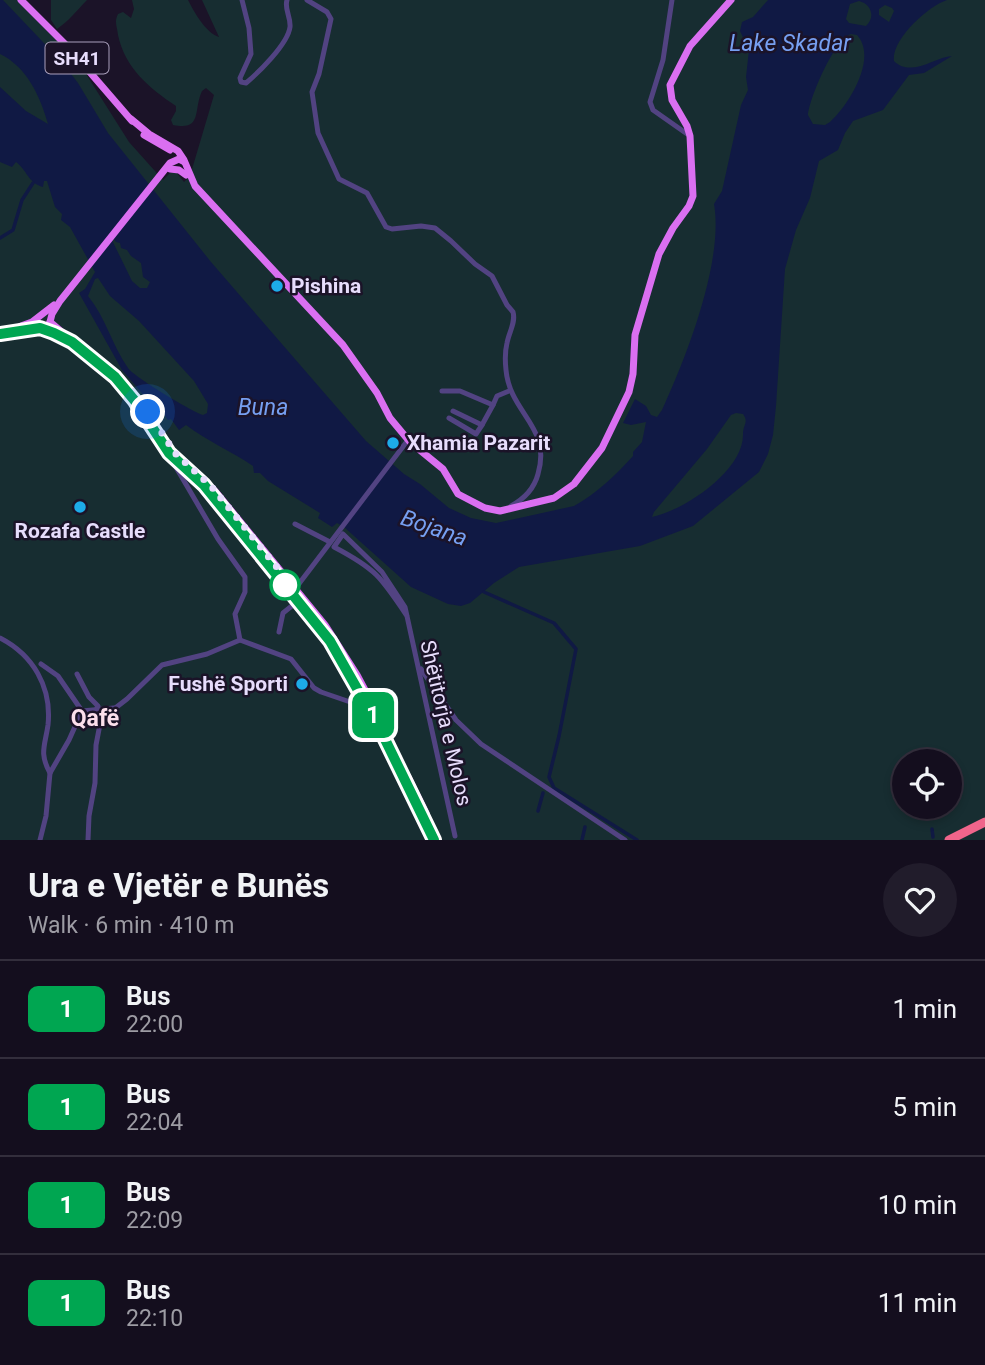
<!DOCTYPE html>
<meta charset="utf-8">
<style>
body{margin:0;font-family:Roboto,sans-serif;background:#211c2b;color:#f1f3f6;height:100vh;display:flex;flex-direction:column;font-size:26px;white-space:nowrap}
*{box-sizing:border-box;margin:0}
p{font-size:23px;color:#9d9ca4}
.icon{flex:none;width:38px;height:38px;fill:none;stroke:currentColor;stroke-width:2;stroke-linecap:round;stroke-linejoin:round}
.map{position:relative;height:840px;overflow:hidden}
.details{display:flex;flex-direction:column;background:#140e1e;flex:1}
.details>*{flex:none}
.badge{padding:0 14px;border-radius:10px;font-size:24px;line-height:46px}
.fabs{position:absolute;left:892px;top:749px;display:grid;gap:14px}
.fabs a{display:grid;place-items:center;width:70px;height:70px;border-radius:50%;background:#140e1e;box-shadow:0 4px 10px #0003,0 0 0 2px #332e3c;font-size:35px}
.you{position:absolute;width:35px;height:35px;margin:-18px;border:5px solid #fff;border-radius:50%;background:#1a73e8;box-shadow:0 0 0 10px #1a73e833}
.map>.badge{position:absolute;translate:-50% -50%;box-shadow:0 0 0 4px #fff}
.round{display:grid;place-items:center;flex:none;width:74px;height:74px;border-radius:37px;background:#211c2b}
.headline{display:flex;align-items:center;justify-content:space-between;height:119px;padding:0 28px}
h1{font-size:33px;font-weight:700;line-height:52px}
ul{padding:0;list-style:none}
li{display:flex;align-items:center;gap:21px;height:98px;padding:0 28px;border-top:2px solid #332e3c}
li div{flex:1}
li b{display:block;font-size:26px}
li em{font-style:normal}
li .badge{min-width:77px;font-weight:700;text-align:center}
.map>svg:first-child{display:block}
.green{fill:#172d31;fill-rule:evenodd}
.water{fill:#101944;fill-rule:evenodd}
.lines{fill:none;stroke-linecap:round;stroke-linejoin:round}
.canal{stroke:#101944;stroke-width:3.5}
.minor{stroke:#524382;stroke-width:5}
.major{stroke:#da6ff1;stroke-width:7}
.highway{stroke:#f0658b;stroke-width:9}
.minor-bridge{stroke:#524382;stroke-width:5}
.line-casing{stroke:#fff;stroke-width:16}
.line{stroke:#00a651;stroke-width:10}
.walk{stroke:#e7ddfc;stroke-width:7;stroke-dasharray:0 12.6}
.poi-dot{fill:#1dabe8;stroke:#1b1328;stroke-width:2.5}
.stop-dot{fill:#fff;stroke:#00a651;stroke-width:3.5}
.labels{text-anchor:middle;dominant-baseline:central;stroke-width:5;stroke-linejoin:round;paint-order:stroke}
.shield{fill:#1b1328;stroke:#aaa0bc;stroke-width:2}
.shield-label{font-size:19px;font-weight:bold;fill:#e7ddfc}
.poi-label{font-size:21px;font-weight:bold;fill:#e7ddfc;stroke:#1b1328;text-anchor:start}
.street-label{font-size:21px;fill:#e7ddfc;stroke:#1b1328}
.water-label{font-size:23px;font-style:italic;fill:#769ff1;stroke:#1b1328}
.neighbourhood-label{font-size:23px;font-weight:bold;fill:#fcdfec;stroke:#1b1328}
</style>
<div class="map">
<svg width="985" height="840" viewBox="0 0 985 840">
<rect width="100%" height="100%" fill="#1b1328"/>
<!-- green -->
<g class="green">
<path d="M0 0H25L81 66 129 142 163 180 170 173 176 172 184 182 190 176 214 95 206 88 202 91C193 110 203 131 173 125L171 120 176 111V106C149 88 125 68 118 35 117 26 114 22 118 14L123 12 131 18 134 9 132 0H188C194 12 206 33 219 37L202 0H985V840H0ZM905 761H950V807H905Z"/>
<path d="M51 0H87C77 10 69 21 57 29L51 20Z"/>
</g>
<!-- water -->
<path class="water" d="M0 0H3L61 61 78 83 108 133 211 262 366 441 404 474 420 484 449 508 471 518 496 523 574 506C597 493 616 475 633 456V452L642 442 646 422 631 425 623 423 635 399 646 406 651 415 657 417 662 410C686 358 724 261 714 204L722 191 741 105 748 90 746 77 749 50 740 31 742 22 753 17 768 0H947C928 6 891 40 894 61 911 78 935 57 952 56L924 73 909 75 883 110 853 121 845 133 838 150 819 161 810 198 796 230 785 269 776 406 773 435 768 454 759 472 693 526 640 546 519 567 494 583 470 603 461 606 448 604 411 587 344 527 337 523 332 527 318 518 320 513 268 481 260 473H254L253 466C231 451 207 441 186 425L179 430 171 419 168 420 163 413 160 414 122 370 79 293 85 289 95 272 70 227 61 220 62 214 55 207 47 181H44L43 187C28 183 27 170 16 162L12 167 0 162V87L26 111 48 124C40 96 27 67 0 54ZM859 1C871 4 876 17 866 26L849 23 846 19 850 4ZM885 5 892 8 894 11 889 22 879 15V9ZM851 34 857 35C878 58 849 105 830 122L825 125 813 124 808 115C810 97 834 40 851 34ZM108 232 116 242 120 243 121 248 127 250 131 256 141 263 143 277 150 282 147 288H140L132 281ZM98 278 110 296 139 321 194 381 208 404 207 413 203 415C191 411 134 377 128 368 112 345 106 318 88 296L95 279ZM736 413 743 414C749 422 743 425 743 434 744 470 685 510 652 517L654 512 707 449 731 415Z"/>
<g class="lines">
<!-- canal -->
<g class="canal">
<path d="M0 238 13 230 22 200 33 183"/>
<path d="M484 592 554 623 576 649 559 736 549 777 554 788 637 840"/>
<path d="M538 811 543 793"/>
<path d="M932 829 933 837"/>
<path d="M582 840 585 827"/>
</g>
<!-- minor -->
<g class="minor">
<path d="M242 0 249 28 251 54 240 78 241 82 246 83C258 73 288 44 290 27 291 17 284 9 287 0"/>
<path d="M307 0 327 12 331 19 319 74 312 92 318 133 339 179 367 193 386 227 392 229 421 226 435 228 451 241 475 264 492 276 507 305 513 312C516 322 509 332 507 343 505 351 505 361 506 370 510 414 552 426 538 474 534 489 524 499 511 506"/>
<path d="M672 0 663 60 650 102 653 110 690 136"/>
<path d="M442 391H460L493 405 482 425"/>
<path d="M493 405 497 396 509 391"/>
<path d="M449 418 476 434 482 425 453 411"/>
<path d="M170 457 218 539 245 577V592L235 614 240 640"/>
<path d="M295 524 330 542"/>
<path d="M295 589 408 440"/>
<path d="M407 616C381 577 376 569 334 547L343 534 382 572 405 607 455 836"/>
<path d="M279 632 283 613 298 601"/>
<path d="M0 638C33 655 52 687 48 725 45 746 39 753 50 773"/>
<path d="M41 664 58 676 82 711"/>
<path d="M421 669 456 720 481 744 625 840"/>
<path d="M77 674 89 697 98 706"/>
<path d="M82 711 114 708"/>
<path d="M101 719 127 699 162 665 207 654 240 640 291 659 314 688 321 692 359 705H367"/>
<path d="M40 840 46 816 50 773 69 740 82 711"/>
<path d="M88 840 89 816 95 783 96 745 101 719"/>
</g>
<!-- major -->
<g class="major">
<path d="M21 0 69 48 132 121"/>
<path d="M131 119 149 134 178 151 184 160 195 186 343 345 377 393 390 418 410 442 443 469 458 494 485 508 500 511 554 498 574 484 602 448 629 392 633 374 635 335 659 254 673 228 689 206 693 196 690 136 687 126 672 100 670 85 690 46 731 0"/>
<path d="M144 135 170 150"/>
<path d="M170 169 179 170 186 175"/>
<path d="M50 322 63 333"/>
<path d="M21 326 32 322 54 305"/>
<path d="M49 326 52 314 60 301 170 163 179 159 183 161"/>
<path d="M0 334 40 328 54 333 72 342 115 377 135 401 169 454 207 489 330 641 380 729 434 840"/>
<path d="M215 491 325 625 357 675 382 722"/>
<path d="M408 777 426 813"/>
</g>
<!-- highway -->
<path class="highway" d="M949 840 985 822"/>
<!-- minor-bridge -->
<path class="minor-bridge" d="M97 708 98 713"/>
</g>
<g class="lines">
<!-- line casing -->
<g class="line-casing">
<path id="line" d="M0 334 40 328 54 333 72 342 115 377 135 401 169 453 204 485 330 641 380 729 434 840"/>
</g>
<!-- line -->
<use href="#line" class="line"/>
<!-- walk -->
<path class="walk" d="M148 412 175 453 211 486 289 582 285 585"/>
</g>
<!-- markers -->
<g class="poi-dot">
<circle cx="277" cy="286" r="7"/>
<circle cx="393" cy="443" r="7"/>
<circle cx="80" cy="507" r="7"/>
<circle cx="302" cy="684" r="7"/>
</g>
<circle class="stop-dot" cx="285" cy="585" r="14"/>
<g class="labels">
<!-- shield labels -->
<rect class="shield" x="45.5" y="42.5" width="63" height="31" rx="5"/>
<g class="shield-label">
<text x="77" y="58">SH41</text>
</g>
<!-- poi labels -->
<g class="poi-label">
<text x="291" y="286">Pishina</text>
<text x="407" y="443">Xhamia Pazarit</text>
<text x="80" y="531" text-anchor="middle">Rozafa Castle</text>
<text x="288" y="684" text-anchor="end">Fushë Sporti</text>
</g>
<!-- street labels -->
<g class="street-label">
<text transform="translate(446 723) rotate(77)">Shëtitorja e Molos</text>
</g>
<!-- water labels -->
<g class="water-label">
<text x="790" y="43">Lake Skadar</text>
<text x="263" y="407">Buna</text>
<text transform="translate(434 528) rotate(19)">Bojana</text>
</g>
<!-- neighbourhood labels -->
<g class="neighbourhood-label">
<text x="95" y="718">Qafë</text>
</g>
</g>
</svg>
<div class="fabs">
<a><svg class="icon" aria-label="locate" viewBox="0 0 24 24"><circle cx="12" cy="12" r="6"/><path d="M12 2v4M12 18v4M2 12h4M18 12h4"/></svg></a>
</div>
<div class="you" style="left:148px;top:412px"></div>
<b class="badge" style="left:373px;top:715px;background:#00a651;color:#fff">1</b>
</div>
<section class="details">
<div class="headline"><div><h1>Ura e Vjetër e Bunës</h1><p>Walk · 6 min · 410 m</p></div><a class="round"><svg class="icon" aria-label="heart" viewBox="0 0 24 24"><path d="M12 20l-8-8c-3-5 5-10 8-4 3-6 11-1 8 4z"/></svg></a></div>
<ul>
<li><span class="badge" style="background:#00a651;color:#fff">1</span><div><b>Bus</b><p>22:00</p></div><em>1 min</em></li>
<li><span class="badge" style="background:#00a651;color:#fff">1</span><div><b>Bus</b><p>22:04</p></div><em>5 min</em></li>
<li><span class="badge" style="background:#00a651;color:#fff">1</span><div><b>Bus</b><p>22:09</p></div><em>10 min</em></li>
<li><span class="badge" style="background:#00a651;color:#fff">1</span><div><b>Bus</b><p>22:10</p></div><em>11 min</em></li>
</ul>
</section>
